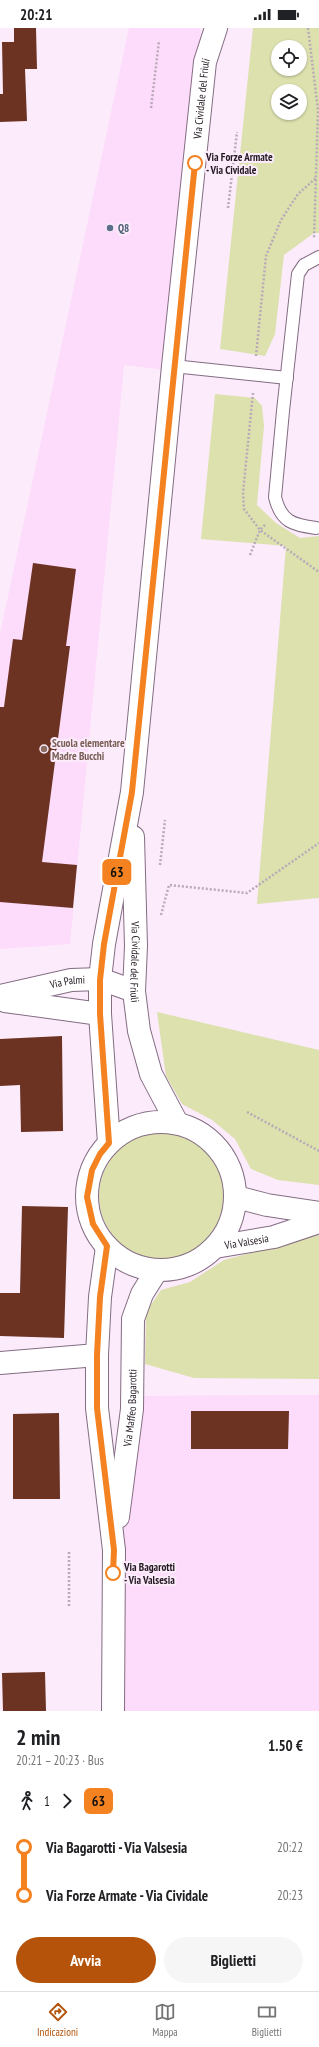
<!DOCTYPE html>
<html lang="it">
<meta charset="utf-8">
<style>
body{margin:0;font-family:"PT Sans Narrow",sans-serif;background:#f6f6f6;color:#202124;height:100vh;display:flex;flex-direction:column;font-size:15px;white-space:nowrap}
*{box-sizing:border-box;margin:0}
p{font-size:13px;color:#757577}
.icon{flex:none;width:22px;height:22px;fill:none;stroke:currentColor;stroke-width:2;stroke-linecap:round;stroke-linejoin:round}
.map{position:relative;height:1683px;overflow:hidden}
.drawer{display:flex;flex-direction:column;background:#fff;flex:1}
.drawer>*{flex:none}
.badge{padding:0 8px;border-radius:6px;font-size:14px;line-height:26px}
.buttons{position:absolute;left:271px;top:12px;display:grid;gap:8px}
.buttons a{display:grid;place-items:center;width:36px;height:36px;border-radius:50%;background:#fff;box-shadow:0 1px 3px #0004;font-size:20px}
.map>.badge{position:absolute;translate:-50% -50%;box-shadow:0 0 0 2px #fff}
.legs{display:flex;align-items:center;gap:6px;height:44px;padding:0 16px;font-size:13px}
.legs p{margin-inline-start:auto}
.head{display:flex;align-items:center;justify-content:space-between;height:68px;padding:0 16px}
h1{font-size:22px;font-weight:800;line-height:30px}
.button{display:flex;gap:8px;margin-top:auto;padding:8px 16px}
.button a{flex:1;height:46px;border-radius:24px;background:#b45309;color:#fff;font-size:16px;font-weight:800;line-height:46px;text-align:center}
.button a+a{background:#f6f6f6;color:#202124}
ul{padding:0 16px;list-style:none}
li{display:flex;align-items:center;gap:14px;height:48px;font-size:15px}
li i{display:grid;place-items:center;width:6px;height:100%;margin:0 5px;background:currentColor}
li i::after{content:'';width:10px;height:10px;margin:-5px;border:3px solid;border-radius:50%;background:#fff}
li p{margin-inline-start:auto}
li:first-child i{background:linear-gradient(#0000 50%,currentColor 0)}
li:last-child i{background:linear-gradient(currentColor 50%,#0000 0)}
.status{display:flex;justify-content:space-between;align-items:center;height:28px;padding:0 20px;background:#fff;direction:ltr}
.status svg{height:11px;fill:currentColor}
.dock{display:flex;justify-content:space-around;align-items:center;height:56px;border-top:1px solid #e0e0e0;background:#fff;font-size:11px;color:#757577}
.dock a{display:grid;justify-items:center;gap:2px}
.dock .on{color:#b45309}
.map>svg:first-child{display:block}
.built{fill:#fddbfb}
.green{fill:#dce1ae;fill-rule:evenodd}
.building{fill:#6c3222}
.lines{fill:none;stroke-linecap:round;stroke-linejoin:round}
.lane-casing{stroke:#846c83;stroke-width:14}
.street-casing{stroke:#846c83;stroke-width:24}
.secondary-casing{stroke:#846c83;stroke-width:24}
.path{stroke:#b9aab8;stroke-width:2.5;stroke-dasharray:2 2;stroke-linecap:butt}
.lane{stroke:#fff;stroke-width:12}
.street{stroke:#fff;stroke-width:22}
.secondary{stroke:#fff;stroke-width:22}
.line-1-casing{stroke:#fff;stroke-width:9}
.line-1{stroke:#f58220;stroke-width:6}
.stop-1-dot{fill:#fff;stroke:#f58220;stroke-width:2}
.service-dot{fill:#5c6f8a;stroke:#fcebfb;stroke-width:1.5}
.education-dot{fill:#8d6e63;stroke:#fcebfb;stroke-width:1.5}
.labels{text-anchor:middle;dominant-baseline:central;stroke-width:4;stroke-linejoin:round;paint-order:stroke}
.street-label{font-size:11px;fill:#231922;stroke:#fcebfb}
.stop-label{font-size:11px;font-weight:bold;fill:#231922;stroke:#fcebfb;text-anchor:start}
.service-label{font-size:11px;font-weight:bold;fill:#4e5e75;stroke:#fcebfb;text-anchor:start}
.education-label{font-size:11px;font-weight:bold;fill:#785e54;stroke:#fcebfb;text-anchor:start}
</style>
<div class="status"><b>20:21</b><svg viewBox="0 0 49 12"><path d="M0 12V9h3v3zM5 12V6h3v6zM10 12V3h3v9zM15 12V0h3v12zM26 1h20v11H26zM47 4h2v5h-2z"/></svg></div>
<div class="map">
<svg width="319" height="1683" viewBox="0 0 319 1683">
<rect width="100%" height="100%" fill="#fcebfb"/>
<!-- built -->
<g class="built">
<path d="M129 0H200L202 16 167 342 124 337 70 916 0 921V606Z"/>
<path d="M319 1367V1683H115V1522L134 1368Z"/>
</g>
<!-- green -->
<g class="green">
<path d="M253 0H319V205H314L284 227 275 306 265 328 220 321ZM278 19H300V41H278ZM278 63H300V85H278Z"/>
<path d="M215 366 255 370 262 378 264 398 257 477 276 495 300 510 319 508V870L257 876 286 518 201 511Z"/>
<path d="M157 984 319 1022V1157L278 1152 251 1141 235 1111 212 1092 182 1076 166 1048Z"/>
<circle cx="162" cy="1168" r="63"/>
<path d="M319 1207V1351L194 1350 145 1336 146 1284 161 1262 190 1254 224 1232Z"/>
</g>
<!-- building -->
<g class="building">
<path d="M14 0H36L37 41H25L27 93 0 94V66H3L2 14H14Z"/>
<path d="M33 535 76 541 66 618H70L42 834 77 837 73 880 0 874V679H4L13 611 22 612Z"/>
<path d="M62 1008 63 1103 21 1104 20 1057 0 1058V1011Z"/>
<path d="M22 1178 68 1179 64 1310 0 1308V1265H20Z"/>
<path d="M191 1383H289L288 1421H191Z"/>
<path d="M59 1385 60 1471H13V1386Z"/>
<path d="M45 1644 46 1683H3L2 1645Z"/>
</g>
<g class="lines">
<!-- lane casing -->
<g class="lane-casing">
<g id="lane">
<path d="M173 338 287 350"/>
<path d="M316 500C293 497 281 494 275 469L283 383 298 246 304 237 319 229"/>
</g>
</g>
<!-- street casing -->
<g class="street-casing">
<g id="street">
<path id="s1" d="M0 968 71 952 100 951 134 963"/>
<path d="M5 973 100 986"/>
<path d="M236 1169 267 1177 319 1185"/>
<path id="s2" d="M215 1219 274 1209 319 1194"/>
<path d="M0 1335 97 1327"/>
</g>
</g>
<!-- secondary casing -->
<g class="secondary-casing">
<g id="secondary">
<path id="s3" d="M133 809 136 918 134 963 139 1003 151 1046 177 1095"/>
<circle cx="161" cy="1168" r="74"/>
<path id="s4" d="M109 1115 100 986V951L104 916 132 764 173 338 205 34 216 0"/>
<path d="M107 1219 100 1269 97 1327V1380L114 1522 113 1683"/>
<path id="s5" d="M118 1489 132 1381 133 1291 142 1266 157 1242"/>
</g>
</g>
<!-- path -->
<g class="path">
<path d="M308 0 318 82 314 211"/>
<path d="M151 80 159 13"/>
<path d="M228 180 237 104"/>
<path d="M256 328 266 228 281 192 298 166 316 150"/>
<path d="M253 365 243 465 244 481 260 502 319 544"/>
<path d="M250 527 260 502 266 496"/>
<path d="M160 837 165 792"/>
<path d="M161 887 169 857 247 865 319 815"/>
<path d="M247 1084 319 1123"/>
<path d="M69 1524V1578"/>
</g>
<!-- lane -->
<use href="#lane" class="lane"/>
<!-- street -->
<use href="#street" class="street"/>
<!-- secondary -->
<use href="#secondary" class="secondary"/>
</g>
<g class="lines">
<!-- line-1 casing -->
<g class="line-1-casing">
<path id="line-1" d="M113 1545 114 1522 97 1380V1327L100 1269 107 1218 93 1196 87 1169 92 1142 100 1126 109 1115 100 986V952L104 916 132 764 195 135"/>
</g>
<!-- line-1 -->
<use href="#line-1" class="line-1"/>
</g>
<!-- markers -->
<g class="stop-1-dot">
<circle cx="195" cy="135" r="7"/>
<circle cx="113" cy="1545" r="7"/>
</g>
<circle class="service-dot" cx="110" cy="200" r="4"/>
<circle class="education-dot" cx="44" cy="721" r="4"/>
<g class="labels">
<!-- street labels -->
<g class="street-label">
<text stroke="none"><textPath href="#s4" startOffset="1051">Via Cividale del Friuli</textPath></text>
<text stroke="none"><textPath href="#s3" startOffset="125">Via Cividale del Friuli</textPath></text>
<text stroke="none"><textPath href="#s1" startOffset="69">Via Palmi</textPath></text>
<text stroke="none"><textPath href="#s2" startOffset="32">Via Valsesia</textPath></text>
<text stroke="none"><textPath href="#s5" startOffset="110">Via Maffeo Bagarotti</textPath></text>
</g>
<!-- stop labels -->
<g class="stop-label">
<text x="206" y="129">Via Forze Armate<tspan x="206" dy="13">- Via Cividale</tspan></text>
<text x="124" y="1539">Via Bagarotti<tspan x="124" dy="13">- Via Valsesia</tspan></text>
</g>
<!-- service labels -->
<g class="service-label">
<text x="118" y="200">Q8</text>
</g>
<!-- education labels -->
<g class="education-label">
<text x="52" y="715">Scuola elementare<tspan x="52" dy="13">Madre Bucchi</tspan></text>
</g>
</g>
</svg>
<div class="buttons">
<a><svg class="icon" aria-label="locate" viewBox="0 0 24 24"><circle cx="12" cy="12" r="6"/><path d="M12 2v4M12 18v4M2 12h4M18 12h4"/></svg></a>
<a><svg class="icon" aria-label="layers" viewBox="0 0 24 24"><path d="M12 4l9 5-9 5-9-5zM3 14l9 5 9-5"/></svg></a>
</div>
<b class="badge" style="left:117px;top:844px;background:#f58220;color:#111">63</b>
</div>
<section class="drawer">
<div class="head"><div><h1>2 min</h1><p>20:21 – 20:23 · Bus</p></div><b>1.50 €</b></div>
<div class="legs"><svg class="icon" aria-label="walk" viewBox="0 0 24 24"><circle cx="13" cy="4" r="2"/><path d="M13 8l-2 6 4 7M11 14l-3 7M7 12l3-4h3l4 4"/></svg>1<svg class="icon" aria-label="forward" viewBox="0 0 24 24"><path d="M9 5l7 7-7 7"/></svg><b class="badge" style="background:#f58220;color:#111">63</b></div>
<ul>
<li><i style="color:#f58220"></i><b>Via Bagarotti - Via Valsesia</b><p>20:22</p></li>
<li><i style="color:#f58220"></i><b>Via Forze Armate - Via Cividale</b><p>20:23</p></li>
</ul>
<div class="button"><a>Avvia</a><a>Biglietti</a></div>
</section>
<nav class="dock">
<a class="on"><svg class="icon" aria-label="directions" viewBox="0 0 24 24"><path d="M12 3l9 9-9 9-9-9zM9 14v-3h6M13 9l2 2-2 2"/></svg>Indicazioni</a>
<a><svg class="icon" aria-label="map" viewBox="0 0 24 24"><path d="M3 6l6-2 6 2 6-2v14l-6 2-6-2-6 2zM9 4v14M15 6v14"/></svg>Mappa</a>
<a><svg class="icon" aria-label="tickets" viewBox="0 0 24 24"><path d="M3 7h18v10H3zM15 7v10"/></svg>Biglietti</a>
</nav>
